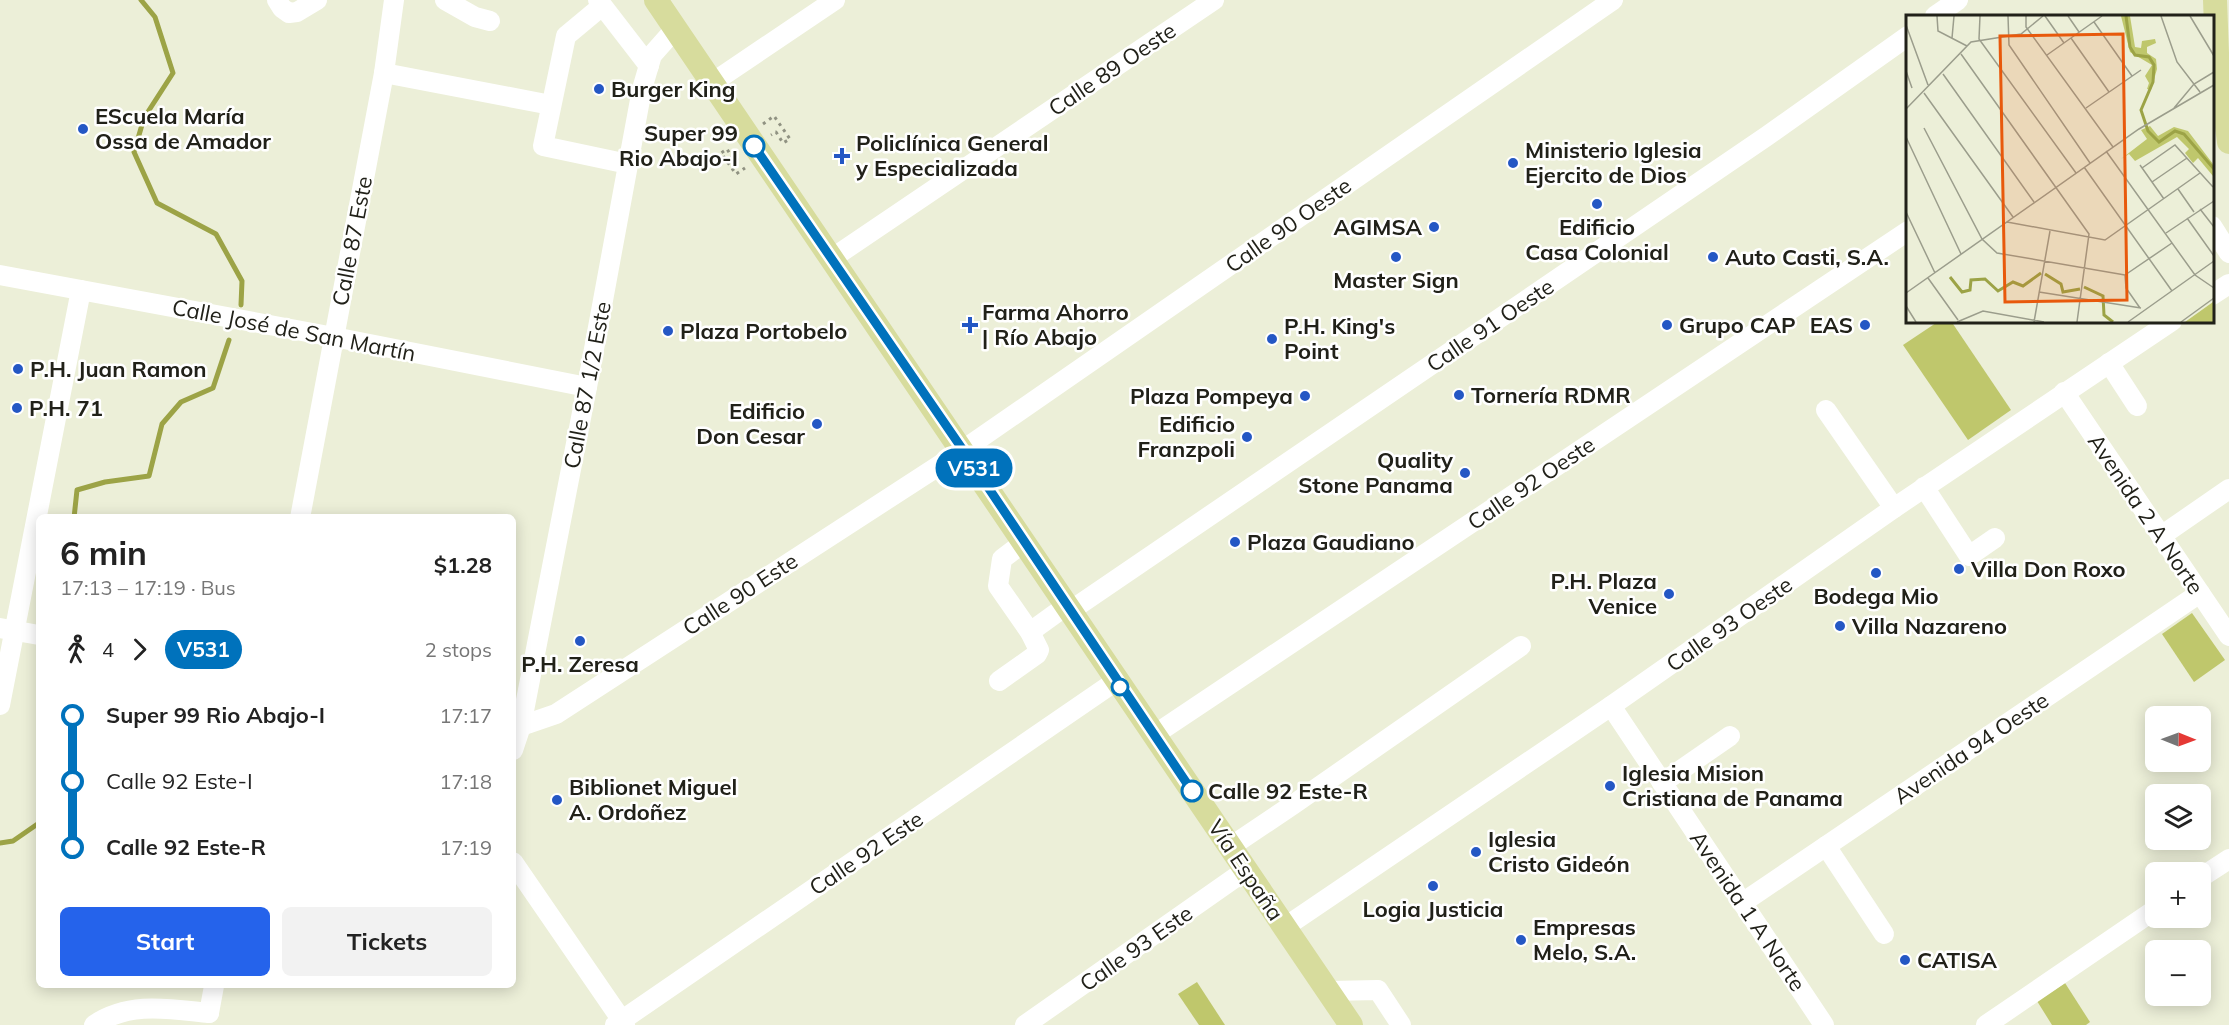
<!DOCTYPE html>
<meta charset="utf-8">
<style>
body{margin:0;font-family:Mulish,sans-serif;background:#f2f2f2;color:#222;height:100vh;display:flex;flex-direction:column;font-size:22px;white-space:nowrap}
*{box-sizing:border-box;margin:0}
p{font-size:20px;color:#767676}
.icon{flex:none;width:33px;height:33px;fill:none;stroke:currentColor;stroke-width:2;stroke-linecap:round;stroke-linejoin:round}
.map{position:relative;flex:1;overflow:hidden}
.panel{position:absolute;left:36px;top:514px;width:480px;height:474px;display:flex;flex-direction:column;background:#fff;border-radius:9px;box-shadow:0 3px 15px #0003}
.panel>*{flex:none}
.badge{padding:0 12px;border-radius:20px;font-size:21px;line-height:39px}
.needle{width:39px;rotate:91deg}
.tools{position:absolute;left:2145px;top:706px;display:grid;gap:12px}
.tools a{display:grid;place-items:center;width:66px;height:66px;border-radius:9px;background:#fff;box-shadow:0 3px 15px #0003;font-size:30px}
.map>.badge{position:absolute;translate:-50% -50%;box-shadow:0 0 0 3px #fff}
.legs{display:flex;align-items:center;gap:9px;height:66px;padding:0 24px;font-size:20px}
.legs p{margin-inline-start:auto}
.summary{display:flex;align-items:center;justify-content:space-between;height:102px;padding:0 24px}
h1{font-size:33px;font-weight:700;line-height:45px}
.primary-button{display:flex;gap:12px;margin-top:auto;padding:12px 24px}
.primary-button a{flex:1;height:69px;border-radius:9px;background:#2563eb;color:#fff;font-size:24px;font-weight:700;line-height:69px;text-align:center}
.primary-button a+a{background:#f2f2f2;color:#222}
ul{padding:0 24px;list-style:none}
li{display:flex;align-items:center;gap:21px;height:66px;font-size:22px}
li i{display:grid;place-items:center;width:9px;height:100%;margin:0 8px;background:currentColor}
li i::after{content:'';width:15px;height:15px;margin:-8px;border:4px solid;border-radius:50%;background:#fff}
li p{margin-inline-start:auto}
li:first-child i{background:linear-gradient(#0000 50%,currentColor 0)}
li:last-child i{background:linear-gradient(currentColor 50%,#0000 0)}
.map>svg:first-child{display:block}
.green{fill:#bfc76c}
.lines{fill:none;stroke-linecap:round;stroke-linejoin:round}
.stream{stroke:#9ca346;stroke-width:5}
.path{stroke:#909282;stroke-width:3;stroke-dasharray:3 4.5;stroke-linecap:butt}
.minor{stroke:#fff;stroke-width:20}
.major{stroke:#d7dc9d;stroke-width:24}
.line-1-casing{stroke:#fff;stroke-width:14}
.line-1{stroke:#0072bc;stroke-width:9}
.poi-dot{fill:#2457c4;stroke:#fff;stroke-width:2}
.stop-1-dot{fill:#fff;stroke:#0072bc;stroke-width:3}
.labels{text-anchor:middle;dominant-baseline:central;stroke-width:5;stroke-linejoin:round;paint-order:stroke}
.street-label{font-size:22px;fill:#212119;stroke:#fff}
.poi-label{font-size:22px;font-weight:bold;fill:#212119;stroke:#fff;text-anchor:start}
.stop-label{font-size:22px;font-weight:bold;fill:#212119;stroke:#fff;text-anchor:end}
.inset-river{fill:none;stroke:#9ca346;stroke-width:3}
.inset-road{fill:none;stroke:#9b9d8c;stroke-width:1.5}
.view{fill:#e8590c;fill-opacity:0.15;stroke:#e8590c;stroke-width:3}
.inset-edge{fill:none;stroke:#212119;stroke-width:3}
</style>
<div class="map">
<svg width="2229" height="1025" viewBox="0 0 2229 1025">
<rect width="100%" height="100%" fill="#ecefd8"/>
<!-- green -->
<g class="green">
<path d="M1939 321H1951L2011 410 1968 440 1903 345Z"/>
<path d="M2192 613 2225 660 2194 682 2162 634Z"/>
<path d="M1197 982 1225 1025H1199L1178 994Z"/>
<path d="M2065 983 2090 1022 2086 1025H2052L2037 1001Z"/>
</g>
<g class="lines">
<!-- stream -->
<g class="stream">
<path d="M141 0 155 17 173 73 144 118 134 152 157 203 216 234 242 281 241 305"/>
<path d="M74 518 77 490 105 482 149 476 162 424 181 402 213 388 229 340"/>
<path d="M0 843 13 841 39 823"/>
</g>
<!-- path -->
<g class="path">
<path d="M763 124 774 116 790 139 783 143 776 132 771 135"/>
<path d="M738 158 734 161 727 149 721 153 736 174 745 168"/>
</g>
<!-- minor -->
<g class="minor">
<path d="M277 0 282 8 289 13 297 12 317 0"/>
<path d="M445 0 475 17 490 21"/>
<path d="M598 0 649 66"/>
<path d="M602 6 566 36 543 146 628 164"/>
<path d="M1935 16 1958 0"/>
<path d="M384 73 551 105"/>
<path d="M712 83 835 0"/>
<path d="M2212 226 2229 253"/>
<path d="M831 259 1214 0"/>
<path d="M0 275 334 337 587 387"/>
<path d="M2212 295 2229 284"/>
<path d="M2109 363 2137 406"/>
<path d="M2064 392 2229 636"/>
<path d="M1826 410 1894 508"/>
<path d="M1924 487 1969 556 1995 538"/>
<path d="M300 518 384 73 394 0"/>
<path d="M2161 536 2229 489"/>
<path d="M1070 611 1767 136 1908 36"/>
<path d="M0 628 39 635"/>
<path d="M1030 632 1066 606"/>
<path d="M999 681 1037 654 1039 650 1030 632 998 586 1002 559 1023 543"/>
<path d="M0 705 81 290"/>
<path d="M1611 706 1824 1025"/>
<path d="M513 724 521 726 556 714 963 450 1613 0"/>
<path d="M1154 735 1908 231"/>
<path d="M513 750 521 726 587 387 642 89 652 55 675 29"/>
<path d="M1662 783 1730 736"/>
<path d="M1826 846 1884 934"/>
<path d="M1230 847 1294 804 1521 646"/>
<path d="M513 862 625 1025"/>
<path d="M2200 878 2229 859"/>
<path d="M1742 903 2200 593"/>
<path d="M1285 927 1611 706 1894 508 2172 321"/>
<path d="M1329 991 1378 990 1401 1025"/>
<path d="M209 1013 214 986"/>
<path d="M94 1025C130 1001 169 1009 209 1013"/>
<path d="M615 1025 1116 681"/>
<path d="M1025 1025 1246 870"/>
<path d="M1986 1025 2156 909"/>
</g>
<!-- major -->
<g class="major">
<path d="M656 0 1351 1025"/>
<path d="M2215 0 2217 53 2229 142"/>
</g>
</g>
<g class="lines">
<!-- line-1 casing -->
<g class="line-1-casing">
<path id="line-1" d="M754 146 963 450 1192 791"/>
</g>
<!-- line-1 -->
<use href="#line-1" class="line-1"/>
</g>
<!-- markers -->
<g class="poi-dot">
<circle cx="599" cy="89" r="6"/>
<circle cx="83" cy="129" r="6"/>
<path d="M839 147h6v6h6v6h-6v6h-6v-6h-6v-6h6z"/>
<circle cx="1513" cy="163" r="6"/>
<circle cx="1597" cy="204" r="6"/>
<circle cx="1434" cy="227" r="6"/>
<circle cx="1396" cy="257" r="6"/>
<circle cx="1713" cy="257" r="6"/>
<path d="M967 316h6v6h6v6h-6v6h-6v-6h-6v-6h6z"/>
<circle cx="1667" cy="325" r="6"/>
<circle cx="1865" cy="325" r="6"/>
<circle cx="668" cy="331" r="6"/>
<circle cx="1272" cy="339" r="6"/>
<circle cx="18" cy="369" r="6"/>
<circle cx="1459" cy="395" r="6"/>
<circle cx="1305" cy="396" r="6"/>
<circle cx="17" cy="408" r="6"/>
<circle cx="817" cy="424" r="6"/>
<circle cx="1247" cy="437" r="6"/>
<circle cx="1465" cy="473" r="6"/>
<circle cx="1235" cy="542" r="6"/>
<circle cx="1959" cy="569" r="6"/>
<circle cx="1876" cy="573" r="6"/>
<circle cx="1669" cy="594" r="6"/>
<circle cx="1840" cy="626" r="6"/>
<circle cx="580" cy="641" r="6"/>
<circle cx="1610" cy="786" r="6"/>
<circle cx="557" cy="800" r="6"/>
<circle cx="1476" cy="852" r="6"/>
<circle cx="1433" cy="886" r="6"/>
<circle cx="1521" cy="940" r="6"/>
<circle cx="1905" cy="960" r="6"/>
</g>
<g class="stop-1-dot">
<circle cx="754" cy="146" r="10"/>
<circle cx="1120" cy="687" r="8"/>
<circle cx="1192" cy="791" r="10"/>
</g>
<g class="labels">
<!-- street labels -->
<g class="street-label">
<text transform="translate(1112 69) rotate(-34)">Calle 89 Oeste</text>
<text transform="translate(1288 225) rotate(-35)">Calle 90 Oeste</text>
<text transform="translate(352 241) rotate(-79)">Calle 87 Este</text>
<text transform="translate(1490 325) rotate(-34)">Calle 91 Oeste</text>
<text transform="translate(294 330) rotate(11)">Calle José de San Martín</text>
<text transform="translate(587 385) rotate(-79)">Calle 87 1/2 Este</text>
<text transform="translate(1531 483) rotate(-34)">Calle 92 Oeste</text>
<text transform="translate(2146 514) rotate(56)">Avenida 2 A Norte</text>
<text transform="translate(740 594) rotate(-33)">Calle 90 Este</text>
<text transform="translate(1729 624) rotate(-35)">Calle 93 Oeste</text>
<text transform="translate(1971 748) rotate(-34)">Avenida 94 Oeste</text>
<text transform="translate(866 853) rotate(-34)">Calle 92 Este</text>
<text transform="translate(1246 870) rotate(56)">Vía España</text>
<text transform="translate(1748 911) rotate(56)">Avenida 1 A Norte</text>
<text transform="translate(1136 948) rotate(-35)">Calle 93 Este</text>
</g>
<!-- poi labels -->
<g class="poi-label">
<text x="611" y="89">Burger King</text>
<text x="95" y="116">EScuela María<tspan x="95" dy="25">Ossa de Amador</tspan></text>
<text x="856" y="143">Policlínica General<tspan x="856" dy="25">y Especializada</tspan></text>
<text x="1525" y="150">Ministerio Iglesia<tspan x="1525" dy="25">Ejercito de Dios</tspan></text>
<text x="1422" y="227" text-anchor="end">AGIMSA</text>
<text x="1597" y="227" text-anchor="middle">Edificio<tspan x="1597" dy="25">Casa Colonial</tspan></text>
<text x="1725" y="257">Auto Casti, S.A.</text>
<text x="1396" y="280" text-anchor="middle">Master Sign</text>
<text x="982" y="312">Farma Ahorro<tspan x="982" dy="25">| Río Abajo</tspan></text>
<text x="1679" y="325">Grupo CAP</text>
<text x="1853" y="325" text-anchor="end">EAS</text>
<text x="1284" y="326">P.H. King's<tspan x="1284" dy="25">Point</tspan></text>
<text x="680" y="331">Plaza Portobelo</text>
<text x="30" y="369">P.H. Juan Ramon</text>
<text x="1471" y="395">Tornería RDMR</text>
<text x="1293" y="396" text-anchor="end">Plaza Pompeya</text>
<text x="29" y="408">P.H. 71</text>
<text x="805" y="411" text-anchor="end">Edificio<tspan x="805" dy="25">Don Cesar</tspan></text>
<text x="1235" y="424" text-anchor="end">Edificio<tspan x="1235" dy="25">Franzpoli</tspan></text>
<text x="1453" y="460" text-anchor="end">Quality<tspan x="1453" dy="25">Stone Panama</tspan></text>
<text x="1247" y="542">Plaza Gaudiano</text>
<text x="1971" y="569">Villa Don Roxo</text>
<text x="1657" y="581" text-anchor="end">P.H. Plaza<tspan x="1657" dy="25">Venice</tspan></text>
<text x="1876" y="596" text-anchor="middle">Bodega Mio</text>
<text x="1852" y="626">Villa Nazareno</text>
<text x="580" y="664" text-anchor="middle">P.H. Zeresa</text>
<text x="1622" y="773">Iglesia Mision<tspan x="1622" dy="25">Cristiana de Panama</tspan></text>
<text x="569" y="787">Biblionet Miguel<tspan x="569" dy="25">A. Ordoñez</tspan></text>
<text x="1488" y="839">Iglesia<tspan x="1488" dy="25">Cristo Gideón</tspan></text>
<text x="1433" y="909" text-anchor="middle">Logia Justicia</text>
<text x="1533" y="927">Empresas<tspan x="1533" dy="25">Melo, S.A.</tspan></text>
<text x="1917" y="960">CATISA</text>
</g>
<!-- stop labels -->
<g class="stop-label">
<text x="738" y="133">Super 99<tspan x="738" dy="25">Rio Abajo-I</tspan></text>
<text x="1208" y="791" text-anchor="start">Calle 92 Este-R</text>
</g>
</g>
<!-- overview -->
<g transform="translate(1906 15)">
<rect width="308" height="308" fill="#ecefd8"/>
<path d="M215 1H224L229 32 235 33 236 26 249 24 250 28 241 32V38L250 44 251 54 245 75 241 74 243 68 239 61 246 50 224 37ZM244 111 252 121 268 112 282 116 307 149V161L292 143 287 148 279 138 283 134 271 122 229 146 223 139 215 144 241 124 235 115ZM307 287V307H279Z" fill="#bfc76c"/>
<path class="inset-river" d="M220 1 224 32 229 40 243 42 248 50 247 67 235 95 242 116 253 127 269 116 278 119 308 154M139 259 155 269 157 277 174 274M44 262 56 277 64 275 65 265 79 264 92 276 107 267 117 271 135 258M178 272 197 281 198 300 207 307"/>
<path class="inset-road" d="M31 1 32 16 61 31M74 1 73 24 170 158M102 1 103 30 184 148M120 1V12L207 132M139 1 158 28M162 1 173 17M255 1 271 47 294 77M284 1 308 41M188 7 226 61M0 10 22 70M46 23 48 1M165 23 203 77M55 39 183 219 171 307M141 40 196 1M0 56 6 73M37 59 128 187M18 78 107 202M180 93 235 55M268 93 288 69 308 57M0 94 65 27 115 19 137 1M18 113 76 224 91 238 219 260M0 122 55 239M200 136 289 260 308 273M234 150 258 184M178 152 266 276M236 153 269 130 307 172M246 167 281 143M272 174 288 197M294 194 308 212M0 197 29 258M281 203 308 241M101 207 199 225 294 158M260 218 308 186M219 260 266 228M219 260 220 273 234 293M22 263 52 305M133 277 235 293M0 278 233 114 308 70M0 291 10 307M51 307 77 296 138 307M128 307 144 216M222 307 308 246M275 307 308 283"/>
<path class="view" d="M217 19 221 285 99 287 94 21Z"/>
<rect width="308" height="308" class="inset-edge"/>
</g>
</svg>
<div class="tools">
<a><svg class="needle" viewBox="-14 -14 28 28"><path d="M0-13l5 13h-10z" fill="#e53935"/><path d="M0 13l5-13h-10z" fill="#767676"/></svg></a>
<a><svg class="icon" aria-label="layers" viewBox="0 0 24 24"><path d="M12 4l9 5-9 5-9-5zM3 14l9 5 9-5"/></svg></a>
<a>+</a>
<a>−</a>
</div>
<b class="badge" style="left:974px;top:468px;background:#0072bc;color:#fff">V531</b>
<section class="panel">
<div class="summary"><div><h1>6 min</h1><p>17:13 – 17:19 · Bus</p></div><b>$1.28</b></div>
<div class="legs"><svg class="icon" aria-label="walk" viewBox="0 0 24 24"><circle cx="13" cy="4" r="2"/><path d="M13 8l-2 6 4 7M11 14l-3 7M7 12l3-4h3l4 4"/></svg>4<svg class="icon" aria-label="forward" viewBox="0 0 24 24"><path d="M9 5l7 7-7 7"/></svg><b class="badge" style="background:#0072bc;color:#fff">V531</b><p>2 stops</p></div>
<ul>
<li><i style="color:#0072bc"></i><b>Super 99 Rio Abajo-I</b><p>17:17</p></li>
<li><i style="color:#0072bc"></i><span>Calle 92 Este-I</span><p>17:18</p></li>
<li><i style="color:#0072bc"></i><b>Calle 92 Este-R</b><p>17:19</p></li>
</ul>
<div class="primary-button"><a>Start</a><a>Tickets</a></div>
</section>
</div>
